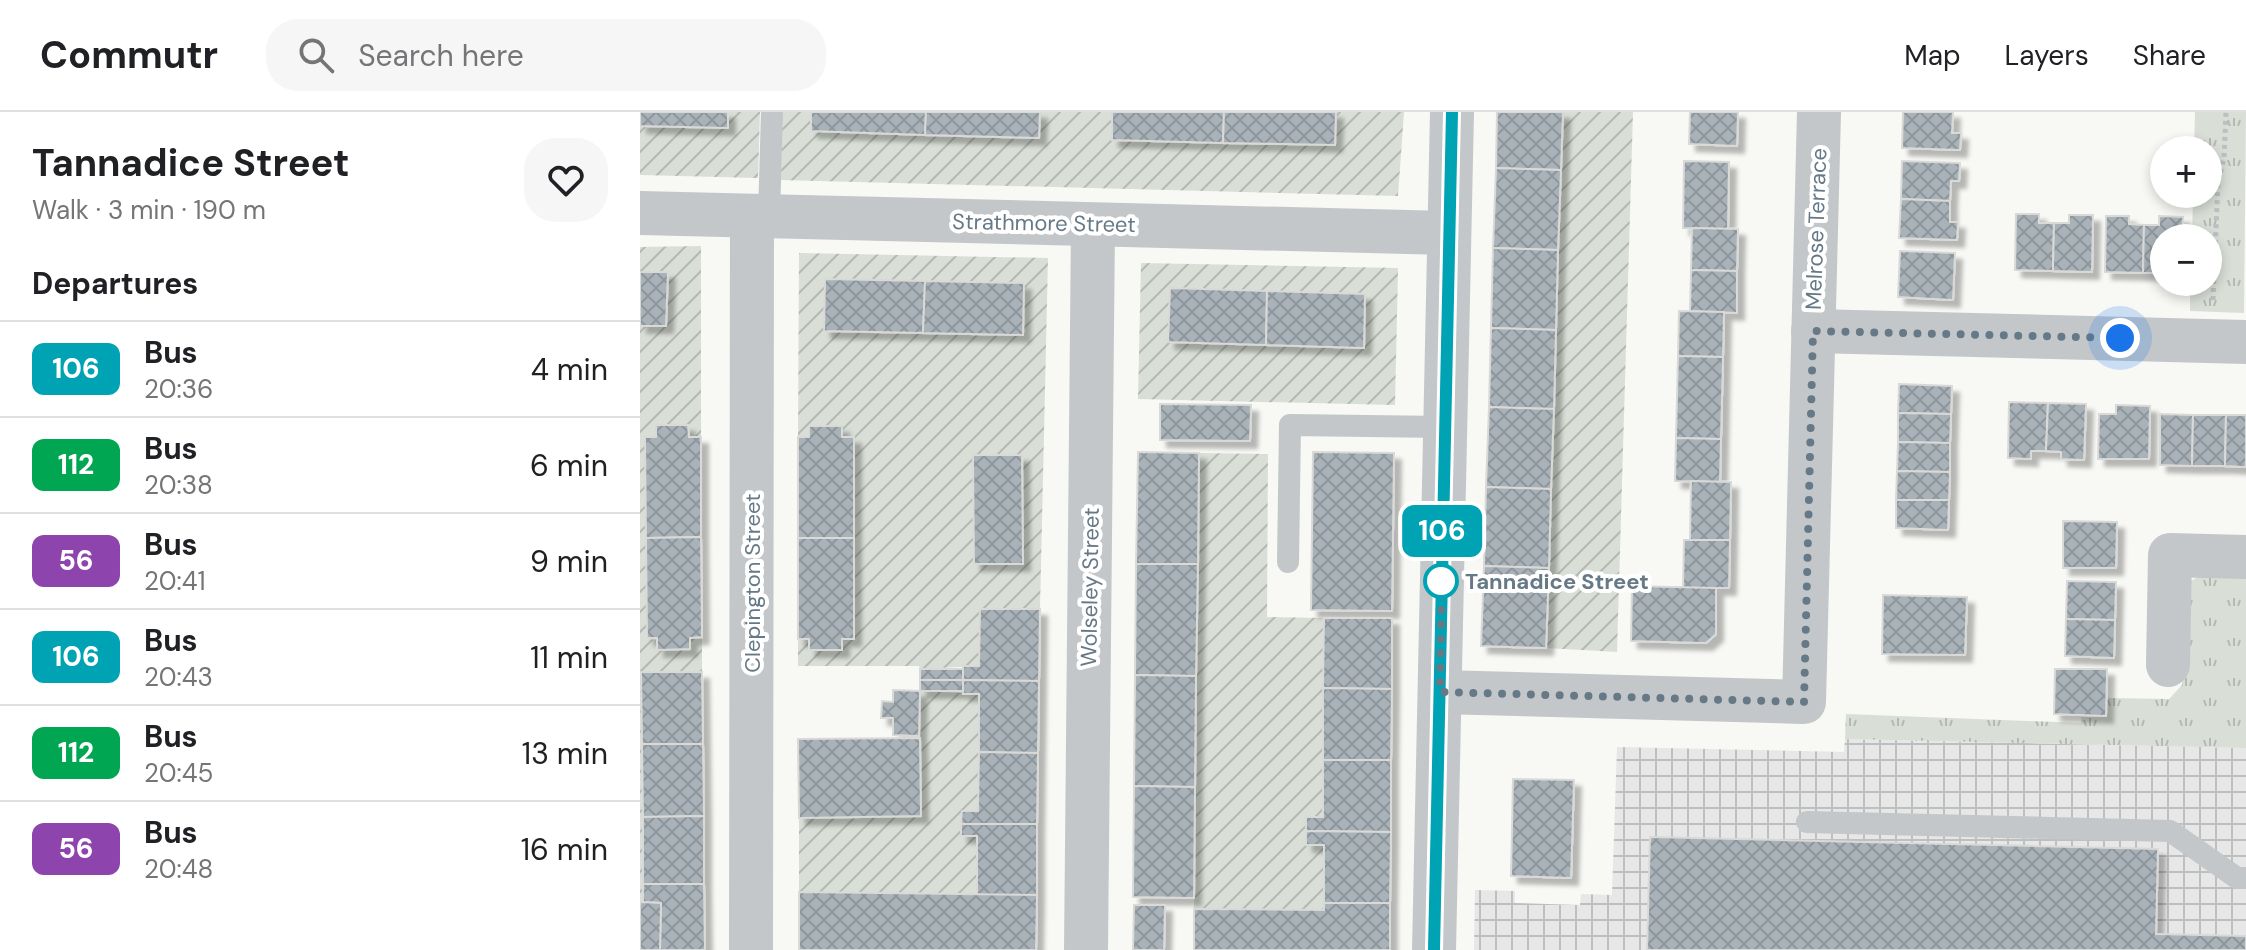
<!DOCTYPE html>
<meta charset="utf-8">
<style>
body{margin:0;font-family:"DM Sans",sans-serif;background:#f6f6f6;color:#202124;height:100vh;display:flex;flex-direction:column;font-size:30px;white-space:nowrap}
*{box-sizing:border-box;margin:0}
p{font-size:26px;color:#757577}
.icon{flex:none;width:44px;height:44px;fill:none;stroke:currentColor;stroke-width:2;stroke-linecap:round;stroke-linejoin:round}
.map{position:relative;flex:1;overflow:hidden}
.drawer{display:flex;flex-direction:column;background:#fff;width:640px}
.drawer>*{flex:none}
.badge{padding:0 16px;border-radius:12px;font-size:28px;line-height:52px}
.fabs{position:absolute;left:1510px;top:24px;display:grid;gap:16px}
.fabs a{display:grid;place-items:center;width:72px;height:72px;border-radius:50%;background:#fff;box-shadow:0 4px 12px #0003;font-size:40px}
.you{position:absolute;width:40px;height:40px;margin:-20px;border:6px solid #fff;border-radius:50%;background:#1a73e8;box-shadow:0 0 0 12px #1a73e833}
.map>.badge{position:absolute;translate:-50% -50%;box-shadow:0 0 0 4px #fff}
h2{padding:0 32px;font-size:30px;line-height:72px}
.round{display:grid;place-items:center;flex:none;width:84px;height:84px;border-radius:32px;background:#f6f6f6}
.headline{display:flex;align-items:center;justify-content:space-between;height:136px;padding:0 32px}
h1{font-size:38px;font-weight:700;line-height:60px}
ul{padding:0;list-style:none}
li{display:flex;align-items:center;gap:24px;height:96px;padding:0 32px;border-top:2px solid #e0e0e0}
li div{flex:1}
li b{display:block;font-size:30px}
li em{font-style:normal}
li .badge{min-width:88px;font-weight:700;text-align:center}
header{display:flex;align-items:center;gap:48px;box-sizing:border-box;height:112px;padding:0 40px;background:#fff;border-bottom:2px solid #e0e0e0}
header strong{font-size:38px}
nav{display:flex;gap:44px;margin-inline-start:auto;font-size:28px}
.search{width:560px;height:72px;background:#f6f6f6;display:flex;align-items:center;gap:20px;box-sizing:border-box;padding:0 28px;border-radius:32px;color:#757577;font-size:30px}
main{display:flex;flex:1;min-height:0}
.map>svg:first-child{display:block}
.industrial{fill:url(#industrial-grid)}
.grass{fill:url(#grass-tufts)}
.garden{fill:url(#garden-furrows)}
.building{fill:url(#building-cross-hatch);stroke:#d9d9d7;stroke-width:2;filter:url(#shadow)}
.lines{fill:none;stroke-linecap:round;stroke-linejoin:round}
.path{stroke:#bdc0c2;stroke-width:5;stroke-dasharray:4 4;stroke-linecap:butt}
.lane{stroke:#c3c7ca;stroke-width:22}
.street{stroke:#c3c7ca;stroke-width:44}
.line-casing{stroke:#fff;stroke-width:18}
.line{stroke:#00a3b4;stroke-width:12}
.walk{stroke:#667986;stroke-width:8;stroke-dasharray:0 14.4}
.stop-dot{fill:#fff;stroke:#00a3b4;stroke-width:4}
.labels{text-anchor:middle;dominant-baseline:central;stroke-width:8;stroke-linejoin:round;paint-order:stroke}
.street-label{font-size:22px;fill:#667986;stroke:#fff}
.stop-label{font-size:22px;font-weight:bold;fill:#667986;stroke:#fff;text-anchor:start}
</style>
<header>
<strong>Commutr</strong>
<div class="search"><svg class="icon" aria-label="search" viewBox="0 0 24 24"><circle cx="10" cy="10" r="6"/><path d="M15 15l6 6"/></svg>Search here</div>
<nav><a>Map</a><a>Layers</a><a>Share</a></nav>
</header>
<main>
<section class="drawer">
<div class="headline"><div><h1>Tannadice Street</h1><p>Walk · 3 min · 190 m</p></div><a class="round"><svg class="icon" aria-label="heart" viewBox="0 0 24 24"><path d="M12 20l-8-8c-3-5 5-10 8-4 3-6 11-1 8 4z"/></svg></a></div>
<h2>Departures</h2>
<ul>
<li><span class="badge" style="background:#00a3b4;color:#fff">106</span><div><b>Bus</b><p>20:36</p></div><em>4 min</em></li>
<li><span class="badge" style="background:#00a651;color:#fff">112</span><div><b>Bus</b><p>20:38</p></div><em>6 min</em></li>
<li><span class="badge" style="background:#8e44ad;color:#fff">56</span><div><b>Bus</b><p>20:41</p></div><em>9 min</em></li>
<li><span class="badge" style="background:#00a3b4;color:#fff">106</span><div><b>Bus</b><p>20:43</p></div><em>11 min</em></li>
<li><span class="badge" style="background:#00a651;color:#fff">112</span><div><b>Bus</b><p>20:45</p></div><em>13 min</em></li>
<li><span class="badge" style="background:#8e44ad;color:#fff">56</span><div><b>Bus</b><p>20:48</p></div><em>16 min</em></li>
</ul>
</section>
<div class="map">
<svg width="1606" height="838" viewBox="0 0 1606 838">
<defs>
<pattern id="industrial-grid" width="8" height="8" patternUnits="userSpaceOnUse" patternTransform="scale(2)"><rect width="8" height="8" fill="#e6e7e6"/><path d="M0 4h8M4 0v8" fill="none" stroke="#bec0c0"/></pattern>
<pattern id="grass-tufts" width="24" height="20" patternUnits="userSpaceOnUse" patternTransform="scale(2)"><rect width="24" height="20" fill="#d9dfd6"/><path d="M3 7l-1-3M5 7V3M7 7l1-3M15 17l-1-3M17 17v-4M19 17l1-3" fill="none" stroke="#b4bab3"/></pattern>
<pattern id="garden-furrows" width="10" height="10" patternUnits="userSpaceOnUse" patternTransform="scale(2)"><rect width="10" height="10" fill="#d9dfd6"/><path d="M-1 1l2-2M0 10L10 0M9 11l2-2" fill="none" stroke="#b4bab3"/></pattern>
<pattern id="building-cross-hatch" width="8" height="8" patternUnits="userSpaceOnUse" patternTransform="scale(2)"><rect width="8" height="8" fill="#a9b2b8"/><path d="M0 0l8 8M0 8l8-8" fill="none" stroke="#8d969b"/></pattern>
<filter id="shadow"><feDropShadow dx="7" dy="7" stdDeviation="2" flood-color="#0004"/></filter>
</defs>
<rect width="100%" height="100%" fill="#f8f8f5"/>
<!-- industrial -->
<path class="industrial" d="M1205 627 1606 636V838H834L835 778 875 779V791L940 793 941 782 972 783 977 635 1204 640Z"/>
<!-- grass -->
<g class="grass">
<path d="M1555 0H1606L1604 201 1550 199V170H1568V126H1552L1553 82H1568V38H1554Z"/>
<path d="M1568 459 1606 460V636L1205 627 1206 602 1441 611V603L1466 604V586L1529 587 1542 573 1544 487 1551 469Z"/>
</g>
<!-- garden -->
<g class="garden">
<path d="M0 0H120L118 66 0 63Z"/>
<path d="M142 0H764L758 84 141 68Z"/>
<path d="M923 0H993L977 540 906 536Z"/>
<path d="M61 134V325H49L16 313V325H5L7 526 50 537V526L62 525V560L1 561 3 790H0V135Z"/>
<path d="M159 141 408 146 400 497 340 498 339 554 280 557 279 554H158V527H169L170 538H202V314H169V325H158Z"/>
<path d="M501 151 758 156 755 293 498 287Z"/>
<path d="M559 341 628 342 627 505 684 506 683 705H666V733H684V798L554 797Z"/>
<path d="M280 579 339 582 338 699H322L321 712 337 724V783L159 780V706L281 704Z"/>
</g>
<!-- building -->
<g class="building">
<path d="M0 0H88V16L0 14Z"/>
<path d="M171 0H286L285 23 171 19Z"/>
<path d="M286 0H400L399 26 285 23Z"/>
<path d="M472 0H584L583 31 472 28Z"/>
<path d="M584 0H696L695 33 583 31Z"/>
<path d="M857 0H923L921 58 856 56Z"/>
<path d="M1050 0H1098L1097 34 1049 32Z"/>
<path d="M1263 0H1313L1312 21H1321L1320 38 1262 36Z"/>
<path d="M1044 49 1089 50 1088 117 1043 116Z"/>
<path d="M1262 49 1320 51 1319 69H1311L1310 89 1261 87Z"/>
<path d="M856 56 921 58 918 138 853 136Z"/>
<path d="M1261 87 1310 89V110H1318L1317 128 1259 126Z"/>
<path d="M1376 102H1399V111H1414L1413 159 1375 158Z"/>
<path d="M1429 103H1453L1452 160 1413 159 1414 111H1429Z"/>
<path d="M1466 104H1489V112L1504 113 1503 161 1465 160Z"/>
<path d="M1519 104 1543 105 1542 126H1524V161H1503L1504 113H1519Z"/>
<path d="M1052 116 1098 117 1097 159 1051 158Z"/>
<path d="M853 136 918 138 916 218 851 216Z"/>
<path d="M1260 139 1315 141 1313 188 1258 185Z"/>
<path d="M1051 158 1097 159V201L1050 199Z"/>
<path d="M0 160H28L26 214H0Z"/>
<path d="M185 167 285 169 283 221 184 219Z"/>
<path d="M285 169 384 171 383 223 283 221Z"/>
<path d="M530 176 627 179 626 233 528 230Z"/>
<path d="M627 179 725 182 724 236 626 233Z"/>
<path d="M1039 199 1084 200 1083 245 1038 244Z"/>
<path d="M851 216 916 218 914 297 849 295Z"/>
<path d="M1038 244 1083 245 1081 327 1036 326Z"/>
<path d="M1259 272 1312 274 1311 302 1258 301Z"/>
<path d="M1369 290 1408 291 1406 339H1391V347L1368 346Z"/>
<path d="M1408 291 1446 292 1444 348 1421 347V340L1406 339Z"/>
<path d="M520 292 611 293 610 329 520 328Z"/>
<path d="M1476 293 1510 294 1509 347H1458L1459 302H1476Z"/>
<path d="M849 295 914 297 911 377 846 375Z"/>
<path d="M1258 301 1311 302 1310 331 1258 330Z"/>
<path d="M1520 302 1553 303 1552 354 1520 353Z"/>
<path d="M1553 303H1586L1585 354H1552Z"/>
<path d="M1586 303H1606V355L1585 354Z"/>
<path d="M16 313H48L49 325H61V425L6 426 5 325H16Z"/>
<path d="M169 314H202V325H214V426H158V325H169Z"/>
<path d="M1036 326 1081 327 1080 370 1035 369Z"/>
<path d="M1258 330 1310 331V360L1257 359Z"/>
<path d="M498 340 559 341 558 452H496Z"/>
<path d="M673 340 754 341 752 499 671 498Z"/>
<path d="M333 343H382L383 452H334Z"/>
<path d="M1257 359 1310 360 1309 388H1256Z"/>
<path d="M1051 369 1091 370 1090 428H1050Z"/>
<path d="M846 375 911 377 909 456 844 454Z"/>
<path d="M1256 388H1309L1308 418 1256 416Z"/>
<path d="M1423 409 1477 410 1476 456H1423Z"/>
<path d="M61 425 62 525 50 526V537L17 538V526H7L6 426Z"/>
<path d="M158 426H214V527H202V538H169V527H158Z"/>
<path d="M1044 428H1090L1089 476H1043Z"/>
<path d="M496 452H558L556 564 495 563Z"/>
<path d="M844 454 909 456 906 536 841 534Z"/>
<path d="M1427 469 1476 470 1475 508 1426 507Z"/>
<path d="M992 474 1076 476V522L1066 531 991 529Z"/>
<path d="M1243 483 1327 485 1325 543 1242 542Z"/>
<path d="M340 497H400L399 569 323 568V554H339Z"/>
<path d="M684 506H752V577L683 576Z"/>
<path d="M1426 507 1475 508 1474 546 1425 544Z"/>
<rect x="280" y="557" width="43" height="11"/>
<path d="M1415 557H1467L1466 604 1414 602Z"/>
<path d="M1 560H62L63 632H2Z"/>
<path d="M495 563 556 564 555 675 494 674Z"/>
<rect x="280" y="568" width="43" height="11"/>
<path d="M323 568 399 569 398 641 339 640V582H323Z"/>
<path d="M683 576 752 577 751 648H683Z"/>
<path d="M253 578 280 579 279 624 253 623V606H241L242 589 253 590Z"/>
<path d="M280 626 281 704 159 706 158 627Z"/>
<path d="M2 632H63L64 704 3 705Z"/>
<path d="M339 640 398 641 397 712H321L322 699H338Z"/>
<path d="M683 648H751V720L666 719V705H683Z"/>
<path d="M873 667 934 668 931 766 871 764Z"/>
<path d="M494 674 555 675 554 786 493 785Z"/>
<path d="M64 704V772H3V705Z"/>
<path d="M321 712H397V783H337V724H321Z"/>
<path d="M666 719 751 720 750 791H684V733H666Z"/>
<path d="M1010 725 1518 737 1516 822 1606 824V838H1007Z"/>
<path d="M3 772H64L65 838H20L21 791 3 790Z"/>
<path d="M159 780 397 783 396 838H159Z"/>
<path d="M0 790 21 791 20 838H0Z"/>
<path d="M684 791H750V838H554V797L684 798Z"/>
<path d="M494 793H525L524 838H493Z"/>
</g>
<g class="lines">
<!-- path -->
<path class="path" d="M1573 188 1578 70 1584 46 1586 0"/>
<!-- lane -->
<g class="lane">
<path d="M129 104 132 0"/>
<path d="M648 450 650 313 804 315"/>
<path d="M1167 710 1530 719 1597 766H1606"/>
</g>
<!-- street -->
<g class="street">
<path d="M0 101 807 121"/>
<path d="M1173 219 1606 230"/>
<path d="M1528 553 1530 443 1606 445"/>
<path d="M800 580 1164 590 1179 0"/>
<path d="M111 838 112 104"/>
<path d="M446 838 453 113"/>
<path d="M794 838 812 0"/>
</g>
</g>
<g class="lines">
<!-- line casing -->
<g class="line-casing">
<path id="line" d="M794 838 812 0"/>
</g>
<!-- line -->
<use href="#line" class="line"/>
<!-- walk -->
<path class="walk" d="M801 469 802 462 800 580 1164 590 1173 219 1480 226"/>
</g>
<!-- markers -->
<circle class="stop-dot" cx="801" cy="469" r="16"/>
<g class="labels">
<!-- street labels -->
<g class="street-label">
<text transform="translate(404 111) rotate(1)">Strathmore Street</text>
<text transform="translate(1176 117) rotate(-88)">Melrose Terrace</text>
<text transform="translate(112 471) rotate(-90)">Clepington Street</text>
<text transform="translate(450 475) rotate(-89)">Wolseley Street</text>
</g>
<!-- stop labels -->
<g class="stop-label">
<text x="825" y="469">Tannadice Street</text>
</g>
</g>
</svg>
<div class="fabs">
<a>+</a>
<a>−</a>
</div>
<div class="you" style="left:1480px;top:226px"></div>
<b class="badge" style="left:802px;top:419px;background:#00a3b4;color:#fff">106</b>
</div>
</main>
